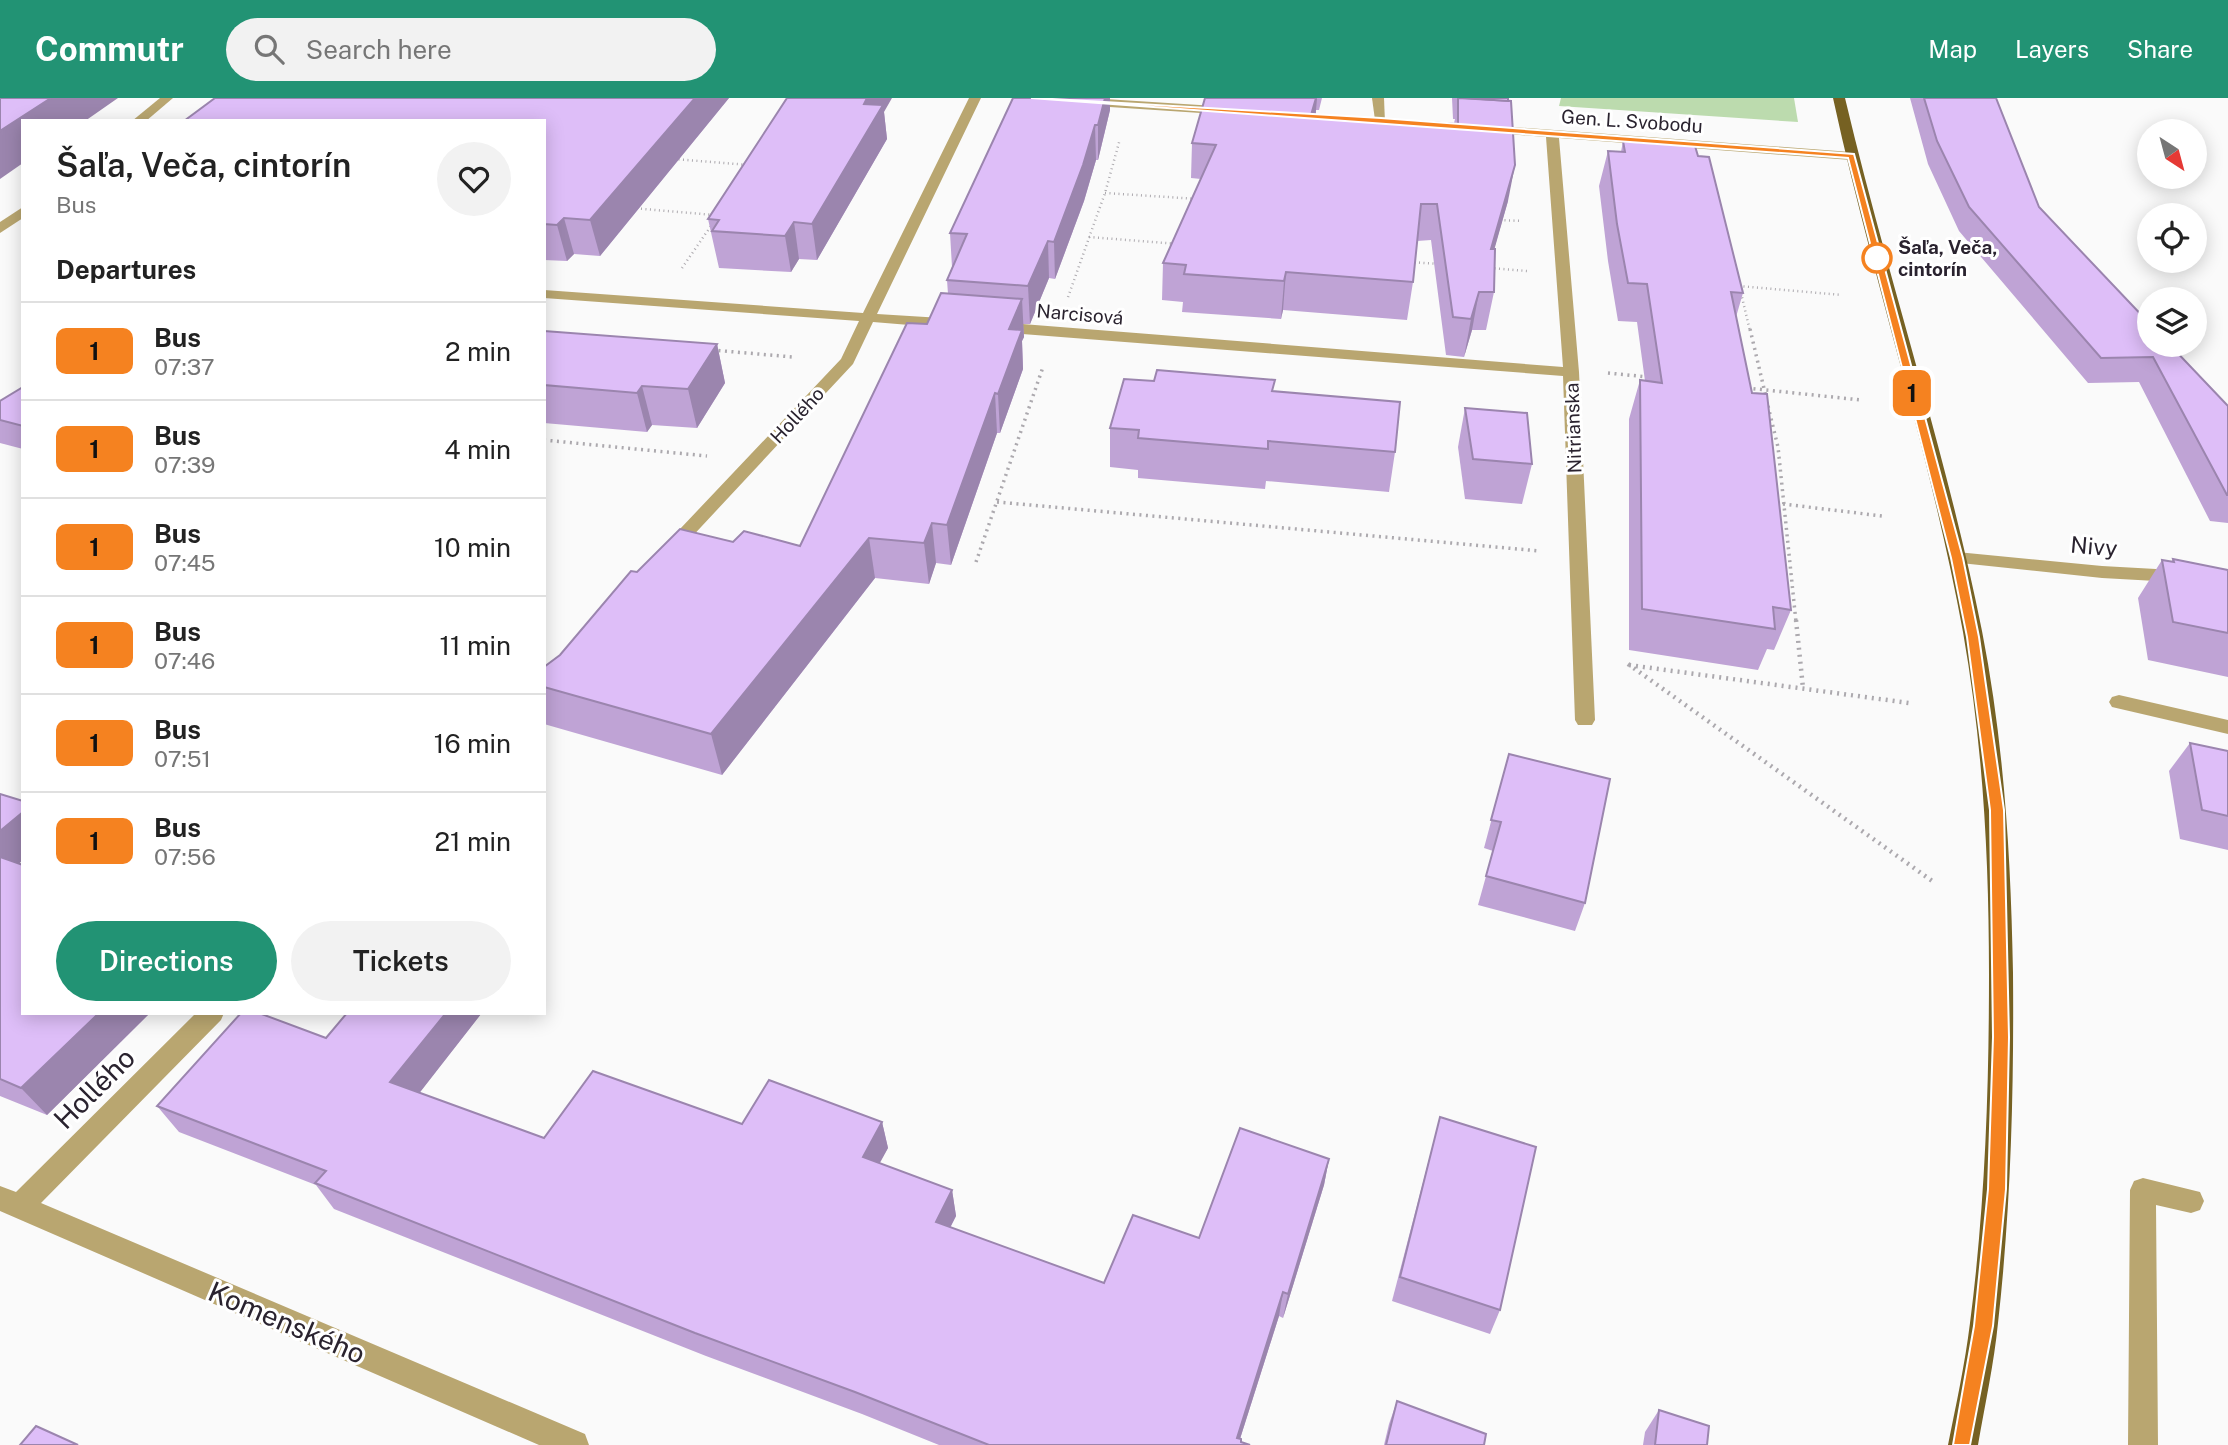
<!DOCTYPE html>
<meta charset="utf-8">
<style>
body{margin:0;font-family:"Public Sans",sans-serif;background:#f2f2f2;color:#222;height:100vh;display:flex;flex-direction:column;font-size:26px;white-space:nowrap}
*{box-sizing:border-box;margin:0}
p{font-size:23px;color:#767676}
.icon{flex:none;width:38px;height:38px;fill:none;stroke:currentColor;stroke-width:2;stroke-linecap:round;stroke-linejoin:round}
.map{position:relative;flex:1;overflow:hidden}
.sheet{position:absolute;left:21px;top:21px;width:525px;height:896px;display:flex;flex-direction:column;background:#fff;border-radius:0px;box-shadow:0 4px 18px #0003}
.sheet>*{flex:none}
.badge{padding:0 14px;border-radius:10px;font-size:24px;line-height:46px}
.needle{width:46px;rotate:144deg}
.fabs{position:absolute;left:2137px;top:21px;display:grid;gap:14px}
.fabs a{display:grid;place-items:center;width:70px;height:70px;border-radius:50%;background:#fff;box-shadow:0 4px 18px #0003;font-size:35px}
.map>.badge{position:absolute;translate:-50% -50%;box-shadow:0 0 0 4px #fff}
h2{padding:0 35px;font-size:26px;line-height:63px}
.round{display:grid;place-items:center;flex:none;width:74px;height:74px;border-radius:37px;background:#f2f2f2}
.head{display:flex;align-items:center;justify-content:space-between;height:119px;padding:0 35px}
h1{font-size:33px;font-weight:600;line-height:52px}
.primary-button{display:flex;gap:14px;margin-top:auto;padding:14px 35px}
.primary-button a{flex:1;height:80px;border-radius:42px;background:#229374;color:#fff;font-size:28px;font-weight:600;line-height:80px;text-align:center}
.primary-button a+a{background:#f2f2f2;color:#222}
ul{padding:0;list-style:none}
li{display:flex;align-items:center;gap:21px;height:98px;padding:0 35px;border-top:2px solid #e0e0e0}
li div{flex:1}
li b{display:block;font-size:26px}
li em{font-style:normal}
li .badge{min-width:77px;font-weight:700;text-align:center}
header{display:flex;align-items:center;gap:42px;box-sizing:border-box;height:98px;padding:0 35px;background:#229374;color:#fff}
header strong{font-size:33px}
nav{display:flex;gap:38px;margin-inline-start:auto;font-size:24px}
.search{width:490px;height:63px;background:#f2f2f2;display:flex;align-items:center;gap:18px;box-sizing:border-box;padding:0 24px;border-radius:38px;color:#767676;font-size:26px}
.map>svg:first-child{display:block}
.green{fill:#bcdbae}
.lines{fill:none;stroke-linecap:round;stroke-linejoin:round}
.path-far2{stroke:#aca9ae;stroke-width:2.5;stroke-dasharray:1 3.5;stroke-linecap:butt}
.path-far1{stroke:#aca9ae;stroke-width:3.5;stroke-dasharray:2 4.5;stroke-linecap:butt}
.path{stroke:#aca9ae;stroke-width:4.5;stroke-dasharray:2 5;stroke-linecap:butt}
.minor{fill:#b9a670;fill-rule:evenodd}
.major{fill:#766122;fill-rule:evenodd}
.wall{fill:#bfa3d5}
.shaded-wall{fill:#9b85ae}
.building{fill:#debef8;stroke:#9b85ae;stroke-width:2}
.line{fill:#f58220;stroke:#fff;stroke-width:2}
.stop-dot{fill:#fff;stroke:#f58220;stroke-width:3.5}
.labels{text-anchor:middle;dominant-baseline:central;stroke-width:6;stroke-linejoin:round;paint-order:stroke}
.far-street-label{font-size:19px;fill:#2a232f;stroke:#fff}
.far-stop-label{font-size:19px;font-weight:bold;fill:#2a232f;stroke:#fff;text-anchor:start}
.street-label{font-size:23px;fill:#2a232f;stroke:#fff}
.near-street-label{font-size:28px;fill:#2a232f;stroke:#fff}
</style>
<header>
<strong>Commutr</strong>
<div class="search"><svg class="icon" aria-label="search" viewBox="0 0 24 24"><circle cx="10" cy="10" r="6"/><path d="M15 15l6 6"/></svg>Search here</div>
<nav><a>Map</a><a>Layers</a><a>Share</a></nav>
</header>
<div class="map">
<svg width="2228" height="1347" viewBox="0 0 2228 1347">
<rect width="100%" height="100%" fill="#fafafa"/>
<!-- green -->
<path class="green" d="M1561 0H1794L1798 24 1559 8Z"/>
<g class="lines">
<!-- path-far2 -->
<g class="path-far2">
<path d="M674 61 749 67"/>
<path d="M1105 95 1198 101"/>
<path d="M632 110 714 117"/>
<path d="M1500 122 1522 123"/>
<path d="M1089 139 1178 146"/>
<path d="M1410 164 1439 166"/>
<path d="M682 170 713 125"/>
<path d="M1490 170 1527 173"/>
<path d="M1739 188 1842 197"/>
<path d="M1741 195 1750 233"/>
<path d="M1068 199 1105 95 1120 41"/>
</g>
<!-- path-far1 -->
<g class="path-far1">
<path d="M1750 231 1766 299"/>
<path d="M712 252 793 259"/>
<path d="M1608 275 1648 279"/>
<path d="M1747 290 1861 302"/>
<path d="M1768 308 1778 349 1796 524"/>
<path d="M544 342 707 358"/>
<path d="M997 404 1540 453"/>
<path d="M1783 406 1882 418"/>
<path d="M976 464 1043 269"/>
</g>
<!-- path -->
<g class="path">
<path d="M1796 522 1803 590"/>
<path d="M1628 566 1935 785"/>
<path d="M1629 567 1909 605"/>
</g>
<!-- minor -->
<g class="minor">
<path d="M160 0H173L146 23H132Z"/>
<path d="M969 0H981L877 216 958 221 966 226 958 231 873 224 853 266 674 458H662L659 454 662 450 841 261 859 223 544 200V192L863 215Z"/>
<path d="M1028 0H1089L1231 9 1237 13 1231 17 1034 4Z"/>
<path d="M1372 0H1384L1385 25H1377L1375 22Z"/>
<path d="M1486 27 1851 54 1857 58 1851 62 1559 40 1579 274 1595 622 1592 627H1578L1575 622 1563 278 997 234 989 229 997 224 1563 269 1546 39 1482 34 1480 31Z"/>
<path d="M23 109V120L0 135V124Z"/>
<path d="M1957 454 2102 468 2228 475V487L2102 480 1951 464 1948 460Z"/>
<path d="M2119 597 2228 622V636L2112 609 2109 604 2112 599Z"/>
<path d="M196 915H224L221 922 41 1105 585 1336 589 1347H539L0 1113V1088L16 1094Z"/>
<path d="M2143 1080 2200 1094 2204 1103 2200 1112 2191 1115 2156 1107 2158 1347H2128L2130 1092 2134 1083Z"/>
</g>
<!-- major -->
<path class="major" d="M1833 0H1845C1887 178 1946 353 1982 533 2004 645 2011 760 2013 875 2014 992 2011 1109 1998 1225 1994 1266 1985 1306 1978 1347H1948C1956 1307 1965 1266 1970 1225 1985 1109 1989 992 1989 876 1989 761 1983 647 1963 534 1930 354 1872 179 1833 0Z"/>
</g>
<!-- wall -->
<g class="wall">
<path d="M215 0H729L600 158 574 156 567 163 544 162V23Z"/>
<path d="M1013 0H1110V12L1098 62H1096L1084 103 1055 181 1049 180 1030 226H1023L1024 239 1022 243 1023 271 1000 335H997L951 467 936 465 929 486 875 480 722 677 544 626V569L560 557 637 474 733 444 800 448 927 226 948 196 947 182 952 169 950 135Z"/>
<path d="M1205 0H1322L1319 12H1316V18L1454 25 1455 21H1453L1452 0H1508V103L1494 151V194L1486 232H1472L1464 259 1446 257 1431 142 1417 143 1413 184 1407 222 1283 212 1281 221 1182 214 1183 204 1162 202 1163 165 1201 81 1191 80 1192 45Z"/>
<path d="M1910 0H1996L2039 109 2228 308V425L2210 423 2139 284 2088 285 1959 133 1928 66Z"/>
<path d="M884 14 887 41 817 162 799 161 791 174 719 170 708 121Z"/>
<path d="M1623 43 1743 195 1736 219 1791 512 1774 552 1767 551 1758 572 1629 552V321L1640 282 1645 283 1637 224 1618 223 1608 163 1599 88 1608 53 1621 54Z"/>
<path d="M544 233 717 246 725 285 697 330 652 327 647 334 544 325Z"/>
<path d="M23 289V351L0 345V303Z"/>
<path d="M1274 293 1395 354 1389 394 1266 383 1265 391 1138 380V372L1110 369V330Z"/>
<path d="M1465 310 1532 366 1522 406 1465 401 1458 349Z"/>
<path d="M2173 461 2228 472V579L2148 562 2138 500 2162 462 2171 464Z"/>
<path d="M2190 645 2228 653V752L2180 741 2169 673Z"/>
<path d="M1509 656 1585 805 1575 833 1478 807 1493 753 1484 750Z"/>
<path d="M0 696 23 762 18 766 23 915H150L47 1017 0 998Z"/>
<path d="M481 916 419 995 544 1040 742 1026 882 1024 888 1050 879 1065 952 1092 956 1118 950 1130 1104 1185 1199 1140 1329 1061 1324 1087 1283 1220 1279 1218 1240 1341 1241 1344 1250 1347H939L862 1316 706 1258 334 1111 316 1087 179 1034 157 1008 326 940Z"/>
<path d="M1440 1019 1500 1212 1490 1236 1392 1203Z"/>
<path d="M1397 1303 1484 1347H1384L1389 1326Z"/>
<path d="M1659 1312 1707 1347H1643L1645 1334Z"/>
</g>
<!-- shaded-wall -->
<g class="shaded-wall">
<path d="M51 0H118L85 23H23V65L0 81V33Z"/>
<path d="M695 0H729L600 158 590 122Z"/>
<path d="M867 0H892L884 14 887 41 817 162 812 126 864 6Z"/>
<path d="M1105 0H1110V12L1098 62V27Z"/>
<path d="M1316 0H1317L1315 25 1311 17Z"/>
<path d="M1095 27 1096 62 1084 103 1055 181 1054 144Z"/>
<path d="M1515 67 1508 103 1484 188 1491 151Z"/>
<path d="M564 120 574 156 567 163 557 127Z"/>
<path d="M794 124 799 161 791 174 785 138Z"/>
<path d="M1048 143 1049 180 1030 226 1028 188Z"/>
<path d="M1286 174 1283 212 1281 221 1284 183Z"/>
<path d="M1479 194 1472 232 1464 259 1471 221Z"/>
<path d="M1022 201 1024 239 1022 243 1023 271 1000 335 998 296 1009 231Z"/>
<path d="M717 246 725 285 697 330 688 291Z"/>
<path d="M642 288 652 327 647 334 637 295Z"/>
<path d="M995 295 997 335 951 467 947 427Z"/>
<path d="M932 425 936 465 929 486 924 445Z"/>
<path d="M869 440 875 480 722 677 711 636Z"/>
<path d="M23 714V762L2 780 0 778V733Z"/>
<path d="M99 915H150L47 1017 21 990Z"/>
<path d="M446 915H480L481 916 407 1011 390 984Z"/>
<path d="M882 1024 888 1050 869 1085 863 1059Z"/>
<path d="M1329 1061 1324 1087 1283 1220 1288 1196Z"/>
<path d="M952 1092 956 1118 940 1149 936 1124Z"/>
<path d="M1283 1194 1279 1218 1238 1347 1237 1340Z"/>
</g>
<!-- building -->
<g class="building">
<path d="M0 0H51L0 33Z"/>
<path d="M215 0H695L590 122 564 120 557 127 544 126V23H184Z"/>
<path d="M787 0H867L864 6 883 7 812 126 794 124 785 138 712 133 719 122 708 121Z"/>
<path d="M1013 0H1105L1098 27H1095L1083 67 1054 144 1048 143 1028 188 947 182 967 136 950 135Z"/>
<path d="M1205 0H1316L1311 17 1458 26V0L1511 3 1515 67 1491 151H1495L1494 194H1479L1471 221 1453 219 1437 106H1421L1413 184 1286 174 1284 183 1184 176 1186 167 1163 165 1216 47 1192 45Z"/>
<path d="M1466 0H1508V3Z"/>
<path d="M1924 0H1996L2039 109 2149 225V247H2170L2228 308V397H2227L2153 259 2101 260 1969 109 1937 43Z"/>
<path d="M1623 43 1695 48 1698 58 1709 59 1743 195 1731 194 1752 295 1767 296 1791 512 1773 509 1775 531 1642 511 1640 282 1662 285 1647 186 1628 185 1617 126 1608 53 1625 54Z"/>
<path d="M941 195 1022 201 1009 231 1022 232 998 296 995 295 947 427 932 425 924 445 869 440 711 636 544 589V569L560 557 631 473 637 474 680 431 733 444 744 433 800 448 907 225 927 226Z"/>
<path d="M544 233 717 246 688 291 642 288 637 295 544 287Z"/>
<path d="M1157 272 1275 282 1272 293 1400 304 1395 354 1268 343V351L1138 340 1139 332 1110 330 1124 281 1154 283Z"/>
<path d="M23 289V328L0 322V303Z"/>
<path d="M1465 310 1527 315 1532 366 1473 361Z"/>
<path d="M2173 461 2228 472V535L2173 524 2162 462 2174 464Z"/>
<path d="M2190 645 2228 653V718L2202 712Z"/>
<path d="M1509 656 1610 681 1585 805 1486 778 1501 724 1491 722Z"/>
<path d="M0 696 23 703V714L0 733Z"/>
<path d="M0 759 23 767V915H99L21 990 0 981Z"/>
<path d="M241 915H259L326 940 347 915H446L390 984 544 1040 593 973 742 1026 769 982 882 1024 863 1059 952 1092 936 1124 1104 1185 1133 1117 1199 1140 1240 1030 1329 1061 1288 1196 1283 1194 1237 1340 1241 1341V1344L1250 1347H989L855 1294 695 1235 315 1085 326 1073 157 1008Z"/>
<path d="M1440 1019 1536 1049 1500 1212 1400 1179Z"/>
<path d="M1397 1303 1486 1336 1484 1347H1386Z"/>
<path d="M1659 1312 1709 1328 1707 1347H1655Z"/>
<path d="M36 1328 78 1347H20Z"/>
</g>
<!-- line -->
<path class="line" d="M1031 0H1035L1381 20 1854 56 1963 460 1979 539 2004 712 2009 939 2006 1091 1993 1228 1970 1347H1953L1974 1228 1988 1091 1993 939 1990 712 1967 539 1951 460 1848 60Z"/>
<!-- markers -->
<circle class="stop-dot" cx="1877" cy="160" r="14"/>
<g class="labels">
<!-- far-street labels -->
<g class="far-street-label">
<text transform="translate(1632 23) rotate(4)">Gen. L. Svobodu</text>
<text transform="translate(1080 216) rotate(5)">Narcisová</text>
<text transform="translate(797 317) rotate(-47)">Hollého</text>
<text transform="translate(1573 330) rotate(-92)">Nitrianska</text>
</g>
<!-- far-stop labels -->
<g class="far-stop-label">
<text x="1898" y="149">Šaľa, Veča,<tspan x="1898" dy="22">cintorín</tspan></text>
</g>
<!-- street labels -->
<g class="street-label">
<text transform="translate(2094 448) rotate(5)">Nivy</text>
</g>
<!-- near-street labels -->
<g class="near-street-label">
<text transform="translate(94 990) rotate(-45)">Hollého</text>
<text transform="translate(287 1224) rotate(23)">Komenského</text>
</g>
</g>
</svg>
<div class="fabs">
<a><svg class="needle" viewBox="-14 -14 28 28"><path d="M0-13l5 13h-10z" fill="#e53935"/><path d="M0 13l5-13h-10z" fill="#767676"/></svg></a>
<a><svg class="icon" aria-label="locate" viewBox="0 0 24 24"><circle cx="12" cy="12" r="6"/><path d="M12 2v4M12 18v4M2 12h4M18 12h4"/></svg></a>
<a><svg class="icon" aria-label="layers" viewBox="0 0 24 24"><path d="M12 4l9 5-9 5-9-5zM3 14l9 5 9-5"/></svg></a>
</div>
<b class="badge" style="left:1912px;top:295px;background:#f58220;color:#111">1</b>
<section class="sheet">
<div class="head"><div><h1>Šaľa, Veča, cintorín</h1><p>Bus</p></div><a class="round"><svg class="icon" aria-label="heart" viewBox="0 0 24 24"><path d="M12 20l-8-8c-3-5 5-10 8-4 3-6 11-1 8 4z"/></svg></a></div>
<h2>Departures</h2>
<ul>
<li><span class="badge" style="background:#f58220;color:#111">1</span><div><b>Bus</b><p>07:37</p></div><em>2 min</em></li>
<li><span class="badge" style="background:#f58220;color:#111">1</span><div><b>Bus</b><p>07:39</p></div><em>4 min</em></li>
<li><span class="badge" style="background:#f58220;color:#111">1</span><div><b>Bus</b><p>07:45</p></div><em>10 min</em></li>
<li><span class="badge" style="background:#f58220;color:#111">1</span><div><b>Bus</b><p>07:46</p></div><em>11 min</em></li>
<li><span class="badge" style="background:#f58220;color:#111">1</span><div><b>Bus</b><p>07:51</p></div><em>16 min</em></li>
<li><span class="badge" style="background:#f58220;color:#111">1</span><div><b>Bus</b><p>07:56</p></div><em>21 min</em></li>
</ul>
<div class="primary-button"><a>Directions</a><a>Tickets</a></div>
</section>
</div>
